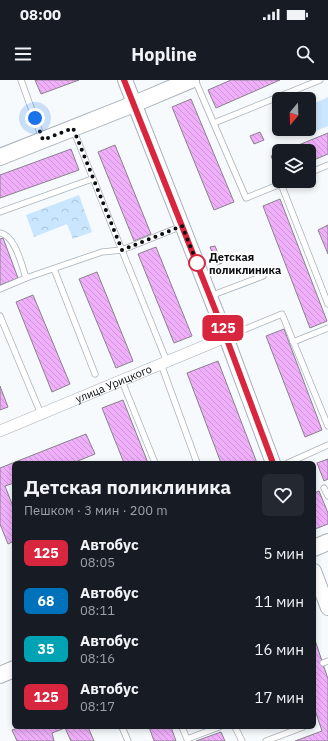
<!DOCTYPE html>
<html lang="ru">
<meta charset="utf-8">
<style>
body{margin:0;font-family:"IBM Plex Sans",sans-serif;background:#242831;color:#f1f3f6;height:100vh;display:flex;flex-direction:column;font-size:15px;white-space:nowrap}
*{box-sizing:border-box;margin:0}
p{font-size:13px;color:#9ea1a6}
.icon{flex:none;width:22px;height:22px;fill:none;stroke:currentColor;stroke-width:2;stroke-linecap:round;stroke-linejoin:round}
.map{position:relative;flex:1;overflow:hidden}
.details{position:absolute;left:12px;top:381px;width:304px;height:268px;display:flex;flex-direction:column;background:#171b24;border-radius:6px;box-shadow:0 2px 6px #0003}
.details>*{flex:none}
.badge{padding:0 8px;border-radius:6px;font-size:14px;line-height:26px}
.needle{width:26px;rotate:199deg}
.buttons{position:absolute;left:272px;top:12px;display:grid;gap:8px}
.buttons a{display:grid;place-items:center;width:44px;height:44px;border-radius:6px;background:#171b24;box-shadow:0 2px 6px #0003;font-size:20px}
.you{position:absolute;width:20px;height:20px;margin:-10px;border:3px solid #fff;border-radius:50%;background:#1a73e8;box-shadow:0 0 0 6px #1a73e833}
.map>.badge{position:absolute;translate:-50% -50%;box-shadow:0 0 0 2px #fff}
.round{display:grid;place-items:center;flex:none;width:42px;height:42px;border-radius:6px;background:#242831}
.summary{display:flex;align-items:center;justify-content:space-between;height:68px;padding:0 12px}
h1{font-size:19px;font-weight:700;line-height:30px}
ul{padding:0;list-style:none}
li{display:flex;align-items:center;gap:12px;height:48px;padding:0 12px}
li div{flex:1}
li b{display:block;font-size:15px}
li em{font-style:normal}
li .badge{min-width:44px;font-weight:700;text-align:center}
.status{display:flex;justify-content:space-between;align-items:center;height:28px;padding:0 20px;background:#171b24;direction:ltr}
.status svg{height:11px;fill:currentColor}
header{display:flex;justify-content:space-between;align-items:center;height:52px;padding:0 12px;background:#171b24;font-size:18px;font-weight:700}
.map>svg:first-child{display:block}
.park{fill:url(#park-crowns)}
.pitch{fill:#cae6fe}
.building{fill:url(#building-back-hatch);stroke:#89828a}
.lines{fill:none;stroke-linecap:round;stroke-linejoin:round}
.service-casing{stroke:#a9b2ba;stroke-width:7}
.minor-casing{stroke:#a9b2ba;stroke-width:12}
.tertiary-casing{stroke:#a9b2ba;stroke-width:16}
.secondary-casing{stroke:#a9b2ba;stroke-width:18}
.service{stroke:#fff;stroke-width:5.5}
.minor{stroke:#fff;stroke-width:11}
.tertiary{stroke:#fff;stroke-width:14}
.secondary{stroke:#fff;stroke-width:16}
.line-casing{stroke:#fff;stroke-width:9}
.line{stroke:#d7263d;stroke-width:6}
.walk{stroke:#0b0e10;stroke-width:4;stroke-dasharray:0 7.2}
.stop-dot{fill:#fff;stroke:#d7263d;stroke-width:2}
.labels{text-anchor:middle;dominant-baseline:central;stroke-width:4;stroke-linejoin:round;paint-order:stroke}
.stop-label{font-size:11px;font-weight:bold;fill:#0b0e10;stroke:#fff;text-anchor:start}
.street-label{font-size:11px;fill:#0b0e10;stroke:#fff}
</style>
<div class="status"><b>08:00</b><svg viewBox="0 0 49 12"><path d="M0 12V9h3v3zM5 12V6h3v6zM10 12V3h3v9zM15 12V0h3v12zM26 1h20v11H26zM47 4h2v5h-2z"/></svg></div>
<header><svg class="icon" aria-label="menu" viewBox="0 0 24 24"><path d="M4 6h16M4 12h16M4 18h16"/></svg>Hopline<svg class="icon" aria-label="search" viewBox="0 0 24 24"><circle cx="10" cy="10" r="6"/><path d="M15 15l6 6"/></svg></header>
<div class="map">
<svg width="328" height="661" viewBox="0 0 328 661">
<defs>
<pattern id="park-crowns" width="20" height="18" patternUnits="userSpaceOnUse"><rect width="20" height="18" fill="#cae6fe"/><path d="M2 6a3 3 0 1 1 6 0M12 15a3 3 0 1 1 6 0" fill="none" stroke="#acc4d9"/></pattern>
<pattern id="building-back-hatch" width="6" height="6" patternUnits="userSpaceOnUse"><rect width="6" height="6" fill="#efaffa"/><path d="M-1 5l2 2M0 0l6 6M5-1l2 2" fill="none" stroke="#cc95d5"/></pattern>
</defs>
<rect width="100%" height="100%" fill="#f6fafd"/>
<!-- park -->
<path class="park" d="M79 115 92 152 73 159 67 144 34 157 26 135Z"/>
<!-- pitch -->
<path class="pitch" d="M328 17V46L313 52 309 48V26Z"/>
<!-- building -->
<g class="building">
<path d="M35 0H79L41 14Z"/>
<path d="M231 0H280L216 28 208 10Z"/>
<path d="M191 19 234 122 214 130 172 27Z"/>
<path d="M260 52 264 60 254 64 250 56Z"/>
<path d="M328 53V74L309 82V71H284Z"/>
<path d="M115 65 151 154 134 161 98 72Z"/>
<path d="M71 69 79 90 0 118V95Z"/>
<path d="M279 73V95L271 76Z"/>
<path d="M280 119 327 241 310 248 263 126Z"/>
<path d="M328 145V174L318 150Z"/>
<path d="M3 158 18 198 0 205V159Z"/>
<path d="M215 166 222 183 217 185 210 167Z"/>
<path d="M156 167 192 256 174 263 138 174Z"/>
<path d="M97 192 133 281 116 288 79 199Z"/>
<path d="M33 215 70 304 52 312 16 222Z"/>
<path d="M284 249 322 350 305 357 266 256Z"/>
<path d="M218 281 257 383H221L187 293Z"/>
<path d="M0 306 8 327 0 330Z"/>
<path d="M123 320 148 383H124L102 328Z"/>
<path d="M86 354 95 374 73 383H14V403L5 406 14 429V461L8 464 0 444V388Z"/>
<path d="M328 379V399L324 401 317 383Z"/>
<path d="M319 411 328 433V444L315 449 314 413Z"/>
<path d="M314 557 328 599V661H295L322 651 314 627Z"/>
<path d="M20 647H88L94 661H71L65 648 52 653 54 661H17L12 650Z"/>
<path d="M149 647H171L176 661H154Z"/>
<path d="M221 652 225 661H196Z"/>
</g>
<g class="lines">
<!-- service casing -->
<g class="service-casing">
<g id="service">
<path d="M21 0 42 58"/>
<path d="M195 0 246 118 288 101"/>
<path d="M214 43 320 0"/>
<path d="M73 49 167 282"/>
<path d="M309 93 328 85"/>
<path d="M281 104 328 224"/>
<path d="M0 132 92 99"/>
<path d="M0 153C15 155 22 186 26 198"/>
<path d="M54 189 95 294"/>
<path d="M0 209 26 198 102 172 122 170 182 146"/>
<path d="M210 216 263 196"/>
<path d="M0 236 41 334"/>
<path d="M226 257 282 234 328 346"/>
<path d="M293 262 328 248"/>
<path d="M161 284 197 383"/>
<path d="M122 301 155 383"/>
<path d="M288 383 328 365"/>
<path d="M324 408 328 416"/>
<path d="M323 583 328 581"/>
<path d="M122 647 128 661"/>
<path d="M182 647 187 659 219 647"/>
<path d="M235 647 242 661"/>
<path d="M266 661 303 647"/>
</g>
</g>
<!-- minor casing -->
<g class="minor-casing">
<g id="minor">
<path id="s1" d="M0 351 226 257"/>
</g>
</g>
<!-- tertiary casing -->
<g class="tertiary-casing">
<g id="tertiary">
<path d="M125 0 226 257 273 383"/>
<path d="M314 491 328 528"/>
</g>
</g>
<!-- secondary casing -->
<g class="secondary-casing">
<g id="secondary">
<path d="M0 77 134 24 191 0"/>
<path d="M314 468 328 462"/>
<path d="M0 595 14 589"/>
</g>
</g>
<!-- service -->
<use href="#service" class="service"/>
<!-- minor -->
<use href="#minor" class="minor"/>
<!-- tertiary -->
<use href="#tertiary" class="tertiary"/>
<!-- secondary -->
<use href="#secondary" class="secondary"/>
</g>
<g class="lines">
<!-- line casing -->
<g class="line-casing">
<path id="line" d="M124 0 226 257 273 383"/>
</g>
<!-- line -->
<use href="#line" class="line"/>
<!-- walk -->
<path class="walk" d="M35 38 43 60 73 48 122 170 182 146 199 188 197 183"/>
</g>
<!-- markers -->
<circle class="stop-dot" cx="197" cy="183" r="8"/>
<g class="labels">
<!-- stop labels -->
<g class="stop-label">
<text x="209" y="177">Детская<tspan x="209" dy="13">поликлиника</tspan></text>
</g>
<!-- street labels -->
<g class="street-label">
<text stroke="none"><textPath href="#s1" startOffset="123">улица Урицкого</textPath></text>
</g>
</g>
</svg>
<div class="buttons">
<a><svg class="needle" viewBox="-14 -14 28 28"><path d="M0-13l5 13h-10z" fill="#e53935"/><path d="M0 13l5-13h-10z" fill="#9ea1a6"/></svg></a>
<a><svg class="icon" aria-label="layers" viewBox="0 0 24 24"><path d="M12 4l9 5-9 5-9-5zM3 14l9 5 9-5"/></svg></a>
</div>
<div class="you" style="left:35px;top:38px"></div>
<b class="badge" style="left:223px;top:248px;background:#d7263d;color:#fff">125</b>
<section class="details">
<div class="summary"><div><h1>Детская поликлиника</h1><p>Пешком · 3 мин · 200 m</p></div><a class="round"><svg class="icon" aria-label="heart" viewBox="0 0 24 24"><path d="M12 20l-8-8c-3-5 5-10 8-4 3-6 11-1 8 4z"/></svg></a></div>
<ul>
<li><span class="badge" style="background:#d7263d;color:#fff">125</span><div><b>Автобус</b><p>08:05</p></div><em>5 мин</em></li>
<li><span class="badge" style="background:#0072bc;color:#fff">68</span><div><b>Автобус</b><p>08:11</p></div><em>11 мин</em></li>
<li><span class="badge" style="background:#00a3b4;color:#fff">35</span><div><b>Автобус</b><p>08:16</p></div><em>16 мин</em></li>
<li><span class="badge" style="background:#d7263d;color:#fff">125</span><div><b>Автобус</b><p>08:17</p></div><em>17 мин</em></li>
</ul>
</section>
</div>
